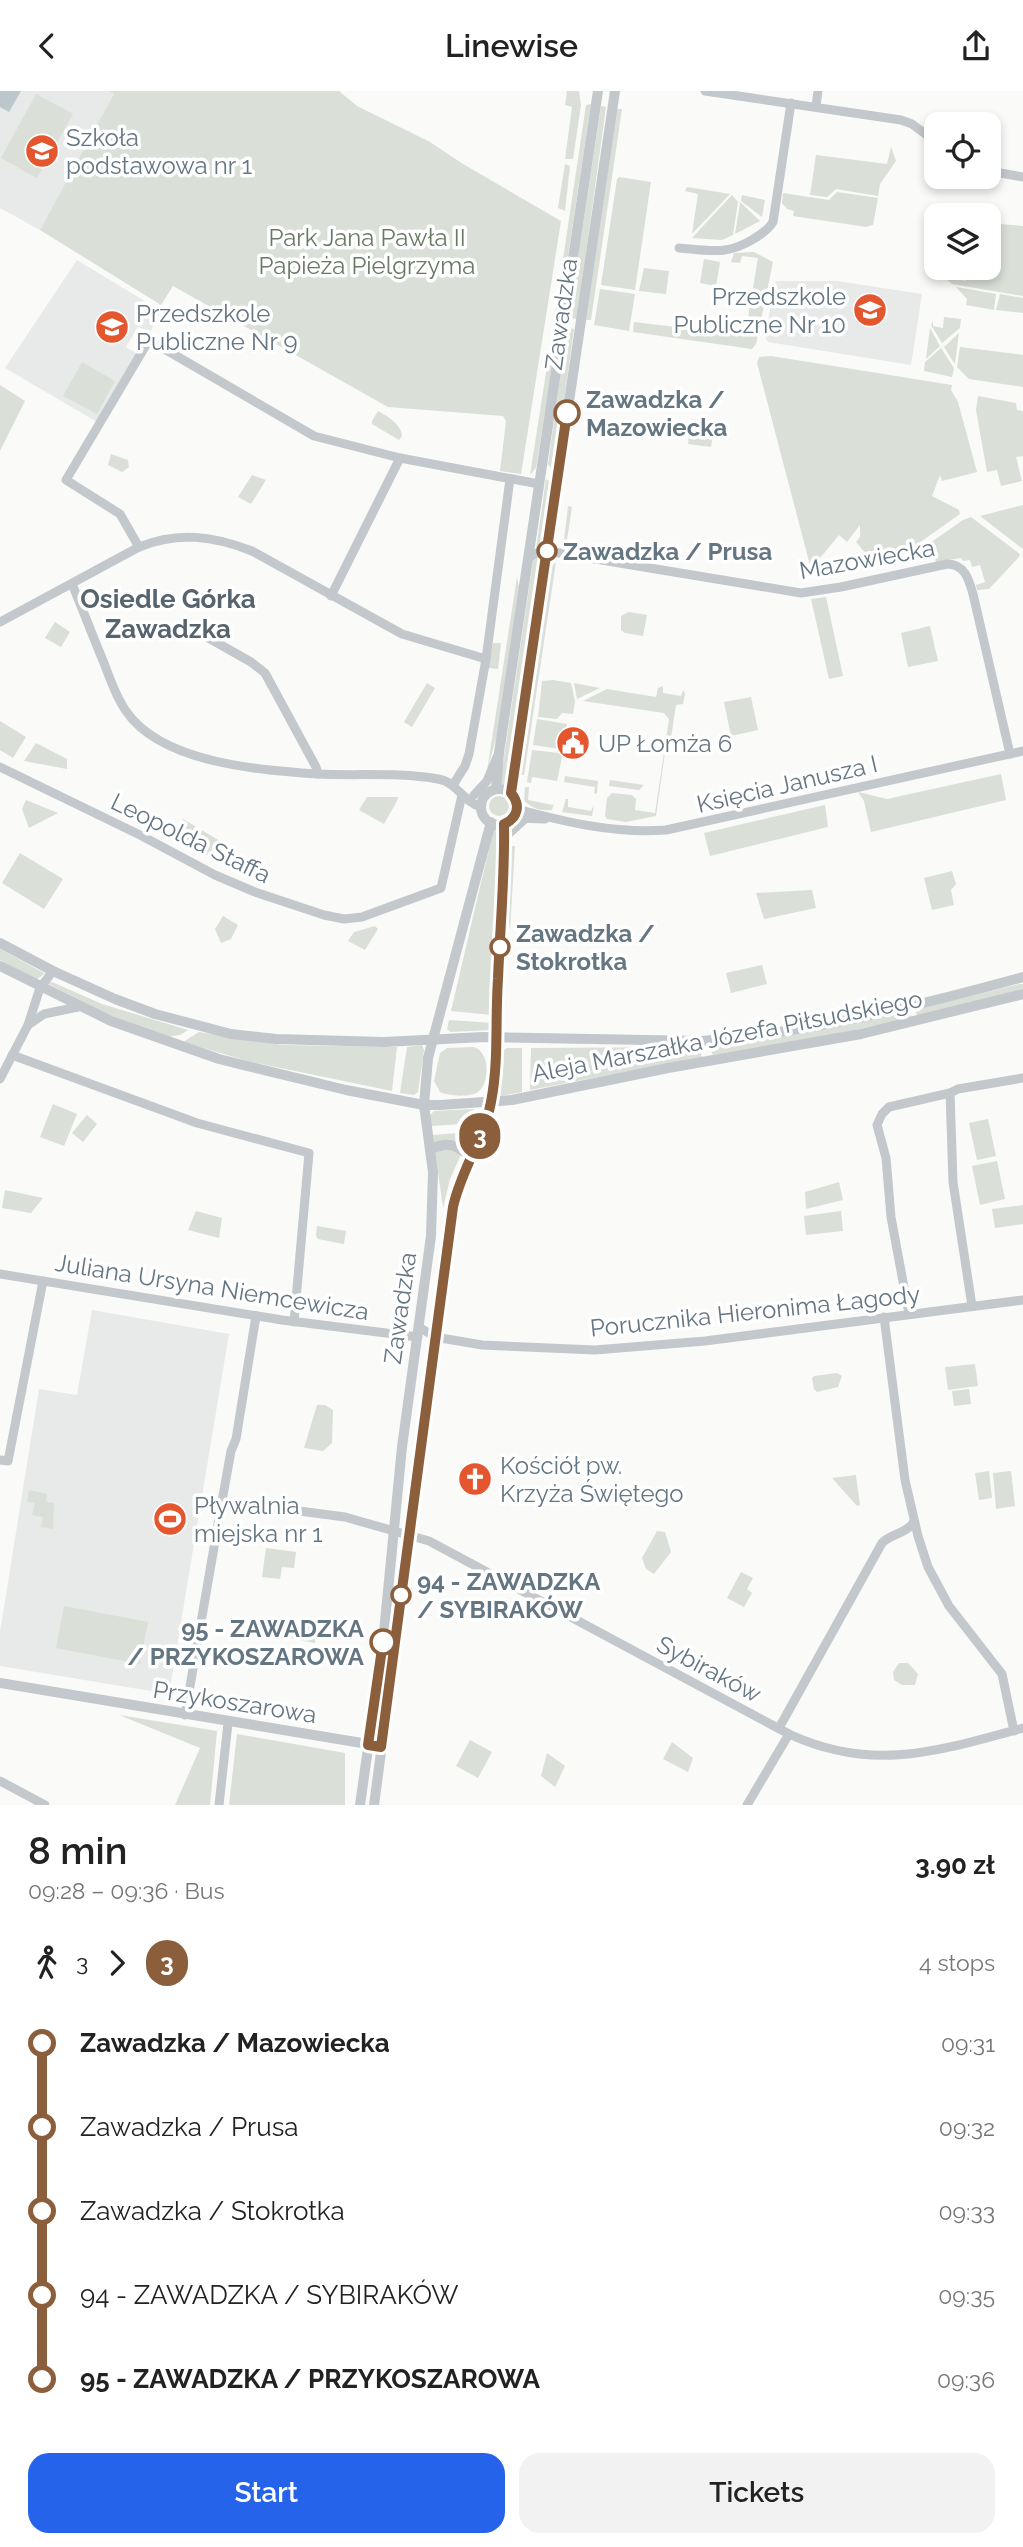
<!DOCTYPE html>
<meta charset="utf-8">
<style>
body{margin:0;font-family:Raleway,sans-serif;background:#f2f2f2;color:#222;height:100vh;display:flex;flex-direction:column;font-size:26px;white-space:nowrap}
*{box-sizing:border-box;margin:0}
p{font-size:23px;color:#767676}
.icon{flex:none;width:38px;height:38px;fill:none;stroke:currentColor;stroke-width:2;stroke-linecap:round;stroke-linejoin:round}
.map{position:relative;height:1714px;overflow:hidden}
.side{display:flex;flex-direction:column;background:#fff;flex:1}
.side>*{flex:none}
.badge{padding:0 14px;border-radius:23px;font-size:24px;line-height:46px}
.controls{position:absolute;left:924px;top:21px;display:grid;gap:14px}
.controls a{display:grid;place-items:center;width:77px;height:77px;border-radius:14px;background:#fff;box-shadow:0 4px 10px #0003;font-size:35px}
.map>.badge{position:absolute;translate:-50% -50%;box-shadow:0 0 0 4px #fff}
.legs{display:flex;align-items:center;gap:10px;height:77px;padding:0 28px;font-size:23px}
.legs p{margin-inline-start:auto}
.head{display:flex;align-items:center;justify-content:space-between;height:119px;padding:0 28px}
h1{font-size:38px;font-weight:600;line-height:52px}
.primary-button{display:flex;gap:14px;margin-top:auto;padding:14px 28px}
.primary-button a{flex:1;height:80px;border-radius:21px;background:#2563eb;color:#fff;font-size:28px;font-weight:600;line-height:80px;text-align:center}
.primary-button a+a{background:#f2f2f2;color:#222}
ul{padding:0 28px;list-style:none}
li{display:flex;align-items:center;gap:24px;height:84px;font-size:26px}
li i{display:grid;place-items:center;width:10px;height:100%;margin:0 9px;background:currentColor}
li i::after{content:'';width:18px;height:18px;margin:-9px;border:5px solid;border-radius:50%;background:#fff}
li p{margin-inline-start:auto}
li:first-child i{background:linear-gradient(#0000 50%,currentColor 0)}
li:last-child i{background:linear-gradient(currentColor 50%,#0000 0)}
header{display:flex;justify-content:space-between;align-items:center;height:91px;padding:0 28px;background:#fff;font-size:32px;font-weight:600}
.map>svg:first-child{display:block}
.built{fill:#e8e9e9}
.green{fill:#dadfd7}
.water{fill:#bbc7cb}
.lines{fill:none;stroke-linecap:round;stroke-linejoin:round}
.minor{stroke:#c3c8cc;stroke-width:9}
.tertiary{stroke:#c3c8cc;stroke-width:10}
.line-1-casing{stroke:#fff;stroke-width:16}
.line-1{stroke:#8b5e3c;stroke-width:10}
.stop-1-dot{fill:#fff;stroke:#8b5e3c;stroke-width:3.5}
.labels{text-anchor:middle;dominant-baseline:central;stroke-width:7;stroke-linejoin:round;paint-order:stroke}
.poi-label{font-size:24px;fill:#657683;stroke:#fff;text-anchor:start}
.park-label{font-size:24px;fill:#687a64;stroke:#fff}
.street-label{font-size:24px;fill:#657683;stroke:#fff}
.stop-label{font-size:24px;font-weight:bold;fill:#657683;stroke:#fff;text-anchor:start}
.neighbourhood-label{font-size:26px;font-weight:bold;fill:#57646e;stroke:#fff}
</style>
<header><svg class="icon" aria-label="back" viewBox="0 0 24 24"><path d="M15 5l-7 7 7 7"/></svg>Linewise<svg class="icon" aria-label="share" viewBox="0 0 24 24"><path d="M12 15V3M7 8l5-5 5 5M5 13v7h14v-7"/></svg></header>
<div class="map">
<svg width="1023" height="1714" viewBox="0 0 1023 1714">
<rect width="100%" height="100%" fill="#fafaf8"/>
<!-- built -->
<g class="built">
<path d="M0 0H109L115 3 40 139 0 117Z"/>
<path d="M77 169 161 220 150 241 138 236 126 256 137 263 97 331 5 277Z"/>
<path d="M776 190H837L922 203 911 274 768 251 765 245Z"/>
<path d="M92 1219 229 1243 169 1603 0 1575V1541L39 1298 77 1304Z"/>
</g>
<!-- green -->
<g class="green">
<path d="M109 0H339L357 15 430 51 463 73 561 130 521 383 500 380 506 330 503 325 388 316 173 195 161 214 40 139 114 3Z"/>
<path d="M567 0H579L581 14 573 68H565L572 16 565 14Z"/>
<path d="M36 3 73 23 37 87 1 67Z"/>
<path d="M591 13 559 224 555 222 586 14Z"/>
<path d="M601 15 606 16 577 228 569 227Z"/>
<path d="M617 18H622L591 229H586Z"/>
<path d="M891 56 896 70 880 93 878 105 836 98 827 106 810 104 816 64 887 73Z"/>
<path d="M565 73 570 75 565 120 558 117Z"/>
<path d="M619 86 651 91 635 199 601 194 617 88Z"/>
<path d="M687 96 730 103 692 143 698 103 685 100Z"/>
<path d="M837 101 878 107 873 134 866 136 793 125 794 120 787 118 782 112 783 102 829 109Z"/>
<path d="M732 104 738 111 733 144 722 149 692 147Z"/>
<path d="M742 104 765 109 762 126 741 110Z"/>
<path d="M740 111 760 130 735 143 740 112Z"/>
<path d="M989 132 1023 135V205L952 193 944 186 945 179H950V187L966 190 968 177H989Z"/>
<path d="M754 161 773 171 756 253 752 258 633 241 634 231 725 242 726 235 746 238 758 167 742 165 740 172 731 171 734 162Z"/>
<path d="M704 168 720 171 716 195 700 192Z"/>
<path d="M644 177 669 180 666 203 639 200Z"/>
<path d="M956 196 996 203 994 219 966 214 967 208Z"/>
<path d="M600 198 635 203 629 240 594 234Z"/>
<path d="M1000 203 1023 207V222L996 219Z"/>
<path d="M944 226 961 228 960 237 942 252 931 234 933 230V235L943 237Z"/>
<path d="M559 235 536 377 530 384 553 237Z"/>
<path d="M567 237 574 238 554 382 548 373Z"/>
<path d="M930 237 940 255 927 267H926Z"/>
<path d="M959 242 955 272H954L944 256Z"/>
<path d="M960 256 1023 264V296L969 288 957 276Z"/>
<path d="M941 257 954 277 952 286 924 280 925 271Z"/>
<path d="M771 265 952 294 951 299 958 311 977 381 942 390 940 384 932 405 959 419 960 423 905 462 899 463 898 461 882 462 881 460 867 464 856 451 860 446V434L847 451 839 444 811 478 757 272 759 266Z"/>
<path d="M82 271 115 290 97 323 63 305Z"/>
<path d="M0 294 25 310 0 360Z"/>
<path d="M978 305 1016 312 1017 319 1023 320V365L1016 366 1022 390 1001 395 997 379 987 381 976 319Z"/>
<path d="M378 320C387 325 401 333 402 345L399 349 372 333V330Z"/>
<path d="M691 328 715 331 711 356 688 353Z"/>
<path d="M111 363 128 369 129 376 122 381 108 374Z"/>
<path d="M252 384 266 389 251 413 238 406Z"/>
<path d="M546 388 552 392 543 454 536 458Z"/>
<path d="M1023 414V458L980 425Z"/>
<path d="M568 415 572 416 567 449 575 450 573 455 563 458Z"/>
<path d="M971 426 1020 463 1019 466 989 498 977 499 976 494 985 491 980 474 972 476 970 469 963 470 961 467 936 471 934 465 908 471 907 468 963 429Z"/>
<path d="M541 465 509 696 500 693 533 470Z"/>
<path d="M556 471 524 684H519L549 478Z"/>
<path d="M517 486 519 496 497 644 487 680Z"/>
<path d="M826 506 843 585 829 588 811 508Z"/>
<path d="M629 521 647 524 643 545 625 542 621 539V525Z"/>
<path d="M55 531 70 541 61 556 45 547Z"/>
<path d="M930 535 938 570 908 576 901 542Z"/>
<path d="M493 552H501L498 578 488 577Z"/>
<path d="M553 589 571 592 575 610 573 623 562 622 557 628 538 626 542 590Z"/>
<path d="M427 592 435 597 412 636 404 631Z"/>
<path d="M574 592 600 597 577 608Z"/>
<path d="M663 595V602L681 605 683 599 685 603 683 613 676 614 670 654H666L656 725 626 731 607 728 605 725 607 707 612 702 632 704 636 708 635 719 655 722 669 628 664 622 583 610 607 598 656 606 658 597Z"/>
<path d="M751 606 758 639 731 645 724 611Z"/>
<path d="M537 628 567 633 564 655 560 658 533 654Z"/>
<path d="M0 630 26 646 13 667 0 659Z"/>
<path d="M36 652 67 668V678L24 670Z"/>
<path d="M532 659 559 662 562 666 557 690 532 686 531 692 527 691Z"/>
<path d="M1001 683 1006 709 871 741 864 710 858 701 887 708Z"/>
<path d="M565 685 598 690 597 703 594 702 595 696 564 691Z"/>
<path d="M610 689 644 694 639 699 609 695Z"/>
<path d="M525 696H529L528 709 553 714 555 708 552 719C542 720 531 718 524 709Z"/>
<circle cx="499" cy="715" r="10"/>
<path d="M367 706H398L397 710 384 733 359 719Z"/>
<path d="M566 708H568V716L591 720 594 714 592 725 562 721Z"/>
<path d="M26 709 58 722 29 737 22 718Z"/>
<path d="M825 714 828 736 710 765 704 742Z"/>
<path d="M183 728 225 753 217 769 174 746Z"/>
<path d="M494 736 499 738 500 760 492 924 451 920Z"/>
<path d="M511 755H515L510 839 507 816Z"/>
<path d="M20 762 63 788 44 818 2 792Z"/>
<path d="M952 780 956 793 951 799 954 814 932 819 924 787Z"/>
<path d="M812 799 816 817 764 828 756 802Z"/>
<path d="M223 825 238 834 231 848 221 852 215 838Z"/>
<path d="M375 835 378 838 365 859 348 850 354 841Z"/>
<path d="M0 858 44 882V883L36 889 0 869Z"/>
<path d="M762 874 767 893 731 902 726 882Z"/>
<path d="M52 891 102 913 188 939 180 944 167 946 107 923 47 892Z"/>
<path d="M1019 893H1023V898L917 925 915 919Z"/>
<path d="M910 920 911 927 827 945 713 964 709 955 804 942Z"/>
<path d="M449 929 493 932 492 939 450 941 447 938Z"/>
<path d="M199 941 283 954 397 956 392 1000 251 971 183 951Z"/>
<path d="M422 954 424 959 418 1001 414 1004 400 1002 407 956Z"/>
<path d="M474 956C490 961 490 991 479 1000 471 1007 449 1005 440 1001L434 990 440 962 447 957Z"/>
<path d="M693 956 699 959 702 966 530 999 531 957Z"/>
<path d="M507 957H522V1001L502 1005 498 1002 503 960Z"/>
<path d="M53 1013 77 1023 64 1055 40 1046Z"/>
<path d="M474 1018 478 1023 475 1032 431 1035 430 1024 434 1020Z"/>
<path d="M87 1024 97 1033 83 1051 72 1042Z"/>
<path d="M988 1028 996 1065 977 1069 969 1032Z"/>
<path d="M471 1041 450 1088 443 1117 433 1044Z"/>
<path d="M997 1070 1005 1108 980 1114 972 1075Z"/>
<path d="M839 1091 843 1109 806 1118 805 1101Z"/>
<path d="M5 1099 43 1107 31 1122 2 1117Z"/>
<path d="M1023 1114V1133L995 1137 992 1118Z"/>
<path d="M196 1120 222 1127 219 1147 188 1139Z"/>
<path d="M841 1120 843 1140 806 1144 804 1125Z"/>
<path d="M317 1135 346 1140 344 1153 318 1148 316 1145Z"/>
<path d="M975 1273 978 1295 948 1299 945 1276Z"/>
<path d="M837 1282 842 1285 838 1296 817 1301 814 1298 812 1287 814 1285Z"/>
<path d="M969 1298 971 1313 954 1315 952 1300Z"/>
<path d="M317 1314H325L333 1319 332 1352 323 1360 304 1357Z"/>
<path d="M989 1380 992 1407 979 1409 975 1382Z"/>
<path d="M1011 1380 1015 1415 996 1418 993 1382Z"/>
<path d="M856 1384V1385L860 1414 857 1415 832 1387Z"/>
<path d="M29 1399 47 1403 46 1411 54 1412 53 1438 41 1436 43 1426 32 1424 35 1412 27 1411Z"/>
<path d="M657 1440 665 1441 671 1461 654 1483 646 1478 642 1467Z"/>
<path d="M266 1457 296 1461 294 1477 282 1476 280 1488 262 1486Z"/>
<path d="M741 1481 753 1487 747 1498 752 1502 744 1516 727 1507Z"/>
<path d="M64 1515 148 1531 140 1573 56 1557Z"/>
<path d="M287 1532 317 1536 315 1552 293 1548 286 1540Z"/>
<path d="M899 1572H908L918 1583 915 1594H902L894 1589 893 1581Z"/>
<path d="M119 1624 217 1640 210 1714H175L200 1657Z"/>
<path d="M237 1643 345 1662V1714H229Z"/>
<path d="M470 1649 492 1661 478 1687 456 1675Z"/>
<path d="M672 1651 693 1667 688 1681 663 1668Z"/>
<path d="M547 1662 565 1675 555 1696 541 1685Z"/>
</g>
<!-- water -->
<path class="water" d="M0 0H21L9 21 0 16Z"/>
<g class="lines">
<!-- minor -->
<g class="minor">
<path d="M705 0 901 29 912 33 936 51"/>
<path d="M816 15 818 0"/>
<path d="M989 80 1023 86"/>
<path d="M679 157C693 158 710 161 725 159 740 157 765 144 773 131L791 12"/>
<path d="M139 456 120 423 66 389 149 249 314 345 400 367 539 393"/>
<path d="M528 467 541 460H547L801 502 841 496 947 473C965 473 969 489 973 503L1010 663"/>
<path d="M72 493C83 519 93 546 104 572 110 588 116 606 126 620 161 672 259 679 317 683 357 685 398 681 438 688 457 691 463 711 481 716"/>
<path d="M331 505 400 367"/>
<path d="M0 531 139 456C178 440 214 445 252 460L402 543 486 568"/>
<path d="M205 545 251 571 265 582 316 676 318 683"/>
<path d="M0 676 140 744 215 784 255 801 324 824 344 828 362 826 441 797 462 704"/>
<path d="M453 694 465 675 469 663 486 568 510 388"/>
<path d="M474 704 487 690 497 666"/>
<path d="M517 718C565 731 616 743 666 739L1023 660"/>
<path d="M513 727 545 728"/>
<path d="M504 747 525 728"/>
<path d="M28 934 44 923 78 916"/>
<path d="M12 964 197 1032 309 1062 294 1231"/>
<path d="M0 988 28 934 40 897 53 880"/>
<path d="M950 1002 953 1091 972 1215"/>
<path d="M0 1183 282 1229 418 1246"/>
<path d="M909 1223 891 1126 886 1067 877 1034 882 1023 889 1016 950 1002 958 998 1023 987"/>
<path d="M884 1226 905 1389 918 1445 928 1476 949 1515 1002 1583 1014 1640"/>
<path d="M419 1236 435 1246 482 1254 595 1259 705 1250 1023 1209"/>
<path d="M0 1369 8 1370 43 1190"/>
<path d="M222 1410 231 1360 236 1348 256 1225"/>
<path d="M185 1624 222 1410 345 1426 429 1450 789 1643C873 1682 938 1660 1023 1637"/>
<path d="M779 1637 882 1452C892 1442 906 1443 914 1431"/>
<path d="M0 1690 45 1714"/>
<path d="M219 1714 228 1632"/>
<path d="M747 1714 789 1643"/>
</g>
<!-- tertiary -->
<g class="tertiary">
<path d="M496 698 499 662 598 0"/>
<circle cx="499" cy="716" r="18"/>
<path d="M511 702 615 0"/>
<path d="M0 852 53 880 115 908 155 923 231 943 276 948 384 951 484 946 702 950C811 941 918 915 1023 886"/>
<path d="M0 875 111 930 219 968 346 999 424 1014H440L512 1009 668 977 861 943 1023 903"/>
<path d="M430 1059C448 1049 456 1054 471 1066"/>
<path d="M0 1592 374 1654"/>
<path d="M360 1714 383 1551 402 1356 431 1145 433 1081 424 1014 428 967 491 731"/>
<path d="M374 1714 453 1116C462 1080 484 1048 491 1011 499 972 497 933 497 893 499 840 505 787 504 733"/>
</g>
</g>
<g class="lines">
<!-- line-1 casing -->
<g class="line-1-casing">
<path id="line-1" d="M383 1551 368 1654 381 1656 453 1116C461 1079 484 1048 491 1011 499 970 495 930 498 888 500 837 505 785 504 733 518 727 521 714 511 702L567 322"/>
</g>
<!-- line-1 -->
<use href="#line-1" class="line-1"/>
</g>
<!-- icons -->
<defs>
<g id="school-disc" transform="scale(1.75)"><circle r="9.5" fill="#e4572e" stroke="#fff"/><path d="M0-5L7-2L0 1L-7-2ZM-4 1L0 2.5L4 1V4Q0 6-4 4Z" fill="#fff"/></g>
<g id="civic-disc" transform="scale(1.75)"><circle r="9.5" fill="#e4572e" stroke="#fff"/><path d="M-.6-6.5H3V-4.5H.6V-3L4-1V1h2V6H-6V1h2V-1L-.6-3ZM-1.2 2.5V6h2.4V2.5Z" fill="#fff"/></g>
<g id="church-disc" transform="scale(1.75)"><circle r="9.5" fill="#e4572e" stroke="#fff"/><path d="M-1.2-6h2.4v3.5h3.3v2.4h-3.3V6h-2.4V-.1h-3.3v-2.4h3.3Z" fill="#fff"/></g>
<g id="stadium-disc" transform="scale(1.75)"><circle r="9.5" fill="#e4572e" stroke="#fff"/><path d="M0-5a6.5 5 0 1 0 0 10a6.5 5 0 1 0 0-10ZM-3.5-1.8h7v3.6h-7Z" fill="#fff"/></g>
</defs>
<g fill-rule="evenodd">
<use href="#school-disc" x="42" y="60"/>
<use href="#school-disc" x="870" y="219"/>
<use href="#school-disc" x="112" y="236"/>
<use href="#civic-disc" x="573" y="652"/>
<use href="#church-disc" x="475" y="1388"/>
<use href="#stadium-disc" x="170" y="1428"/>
</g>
<!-- markers -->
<g class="stop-1-dot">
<circle cx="567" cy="322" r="12"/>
<circle cx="547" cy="460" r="9"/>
<circle cx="500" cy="856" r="9"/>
<circle cx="401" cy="1504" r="9"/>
<circle cx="383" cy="1551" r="12"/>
</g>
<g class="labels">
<!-- poi labels -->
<g class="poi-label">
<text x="66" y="46">Szkoła<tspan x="66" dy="28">podstawowa nr 1</tspan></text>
<text x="846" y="205" text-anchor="end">Przedszkole<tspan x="846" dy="28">Publiczne Nr 10</tspan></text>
<text x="136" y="222">Przedszkole<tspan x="136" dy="28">Publiczne Nr 9</tspan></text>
<text x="598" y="652">UP Łomża 6</text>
<text x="500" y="1374">Kościół pw.<tspan x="500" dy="28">Krzyża Świętego</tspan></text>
<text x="194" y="1414">Pływalnia<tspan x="194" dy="28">miejska nr 1</tspan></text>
</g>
<!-- park labels -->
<g class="park-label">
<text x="367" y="146">Park Jana Pawła II<tspan x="367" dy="28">Papieża Pielgrzyma</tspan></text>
</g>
<!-- street labels -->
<g class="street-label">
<text transform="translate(561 223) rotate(-82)">Zawadzka</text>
<text transform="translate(867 468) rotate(-10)">Mazowiecka</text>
<text transform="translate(787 693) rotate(-13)">Księcia Janusza I</text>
<text transform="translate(191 747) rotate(26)">Leopolda Staffa</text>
<text transform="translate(727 945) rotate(-11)">Aleja Marszałka Józefa Piłsudskiego</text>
<text transform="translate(212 1196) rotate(9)">Juliana Ursyna Niemcewicza</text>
<text transform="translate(400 1217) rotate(-82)">Zawadzka</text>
<text transform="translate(755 1220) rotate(-6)">Porucznika Hieronima Łagody</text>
<text transform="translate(709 1578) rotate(28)">Sybiraków</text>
<text transform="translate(235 1611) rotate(9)">Przykoszarowa</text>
</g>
<!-- stop labels -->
<g class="stop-label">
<text x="586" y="308">Zawadzka /<tspan x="586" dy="28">Mazowiecka</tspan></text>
<text x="563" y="460">Zawadzka / Prusa</text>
<text x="516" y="842">Zawadzka /<tspan x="516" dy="28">Stokrotka</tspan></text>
<text x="417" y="1490">94 - ZAWADZKA<tspan x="417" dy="28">/ SYBIRAKÓW</tspan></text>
<text x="364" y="1537" text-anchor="end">95 - ZAWADZKA<tspan x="364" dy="28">/ PRZYKOSZAROWA</tspan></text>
</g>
<!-- neighbourhood labels -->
<g class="neighbourhood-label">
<text x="168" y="508">Osiedle Górka<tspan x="168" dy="30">Zawadzka</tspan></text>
</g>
</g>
</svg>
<div class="controls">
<a><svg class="icon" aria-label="locate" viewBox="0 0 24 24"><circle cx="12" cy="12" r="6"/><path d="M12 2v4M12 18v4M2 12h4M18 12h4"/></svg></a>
<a><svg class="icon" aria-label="layers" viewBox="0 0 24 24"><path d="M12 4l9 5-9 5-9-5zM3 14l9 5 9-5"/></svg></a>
</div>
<b class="badge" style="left:480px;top:1045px;background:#8b5e3c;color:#fff">3</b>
</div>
<section class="side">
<div class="head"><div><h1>8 min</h1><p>09:28 – 09:36 · Bus</p></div><b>3.90 zł</b></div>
<div class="legs"><svg class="icon" aria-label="walk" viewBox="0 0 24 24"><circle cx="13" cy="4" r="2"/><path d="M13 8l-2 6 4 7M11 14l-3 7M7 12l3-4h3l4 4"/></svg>3<svg class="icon" aria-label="forward" viewBox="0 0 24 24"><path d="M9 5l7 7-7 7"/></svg><b class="badge" style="background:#8b5e3c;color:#fff">3</b><p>4 stops</p></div>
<ul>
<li><i style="color:#8b5e3c"></i><b>Zawadzka / Mazowiecka</b><p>09:31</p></li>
<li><i style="color:#8b5e3c"></i><span>Zawadzka / Prusa</span><p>09:32</p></li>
<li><i style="color:#8b5e3c"></i><span>Zawadzka / Stokrotka</span><p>09:33</p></li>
<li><i style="color:#8b5e3c"></i><span>94 - ZAWADZKA / SYBIRAKÓW</span><p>09:35</p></li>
<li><i style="color:#8b5e3c"></i><b>95 - ZAWADZKA / PRZYKOSZAROWA</b><p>09:36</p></li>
</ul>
<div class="primary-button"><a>Start</a><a>Tickets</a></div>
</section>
